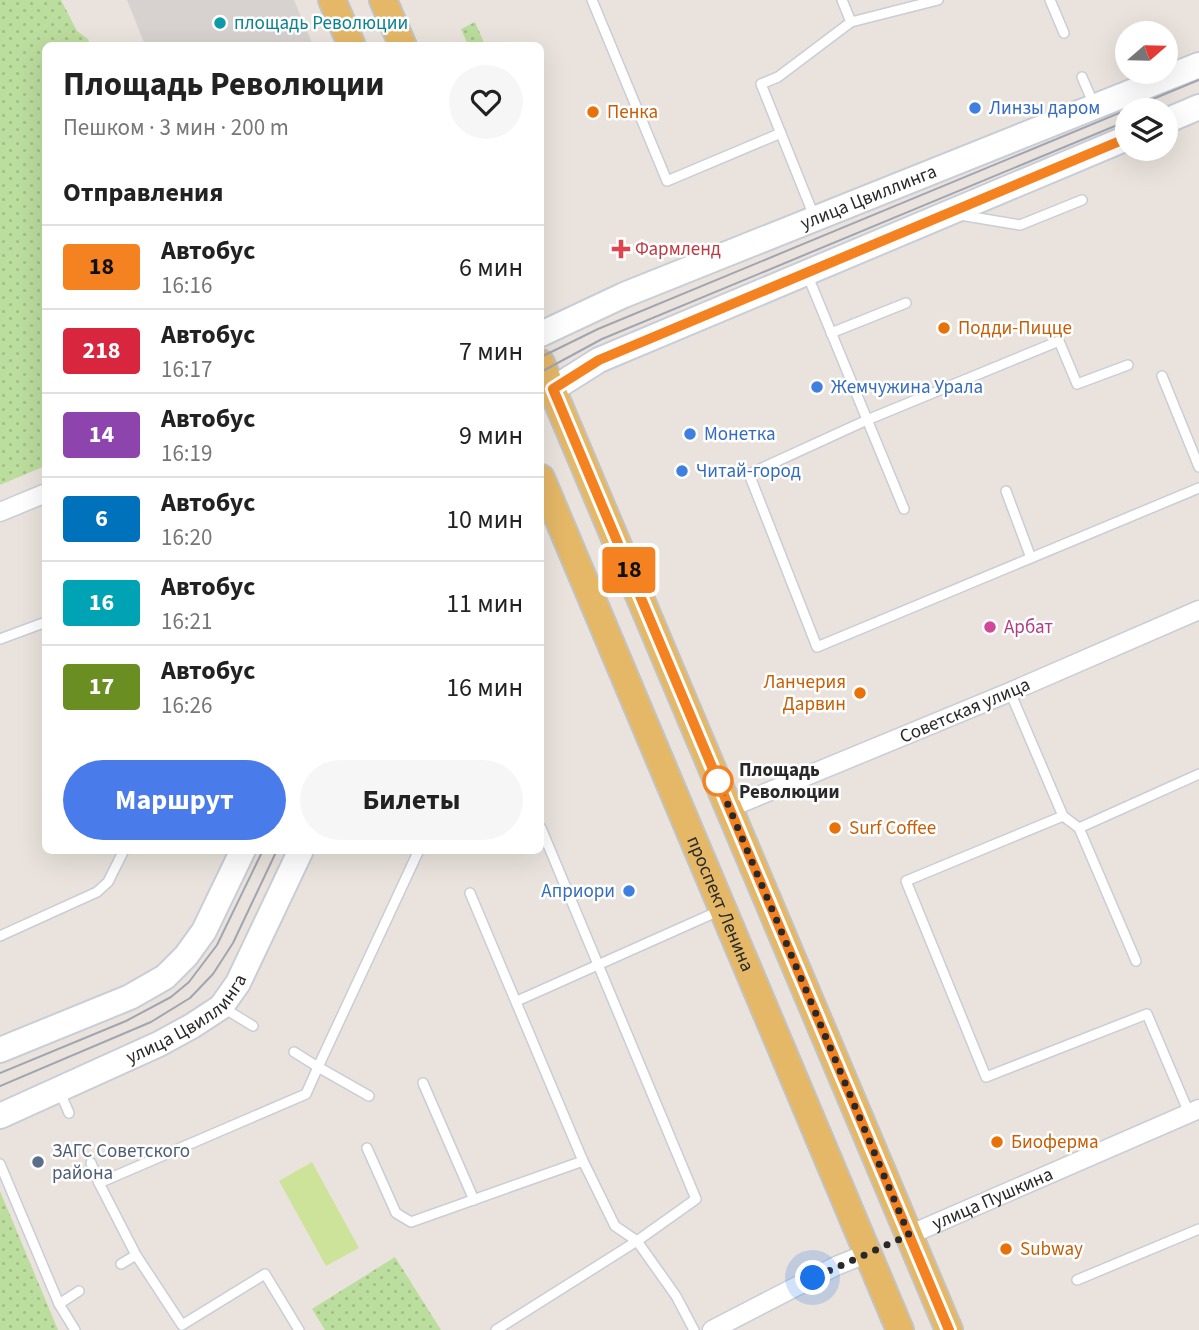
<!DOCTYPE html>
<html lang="ru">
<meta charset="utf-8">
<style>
body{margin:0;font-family:"Source Sans 3",sans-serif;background:#f6f6f6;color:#222;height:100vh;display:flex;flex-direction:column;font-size:26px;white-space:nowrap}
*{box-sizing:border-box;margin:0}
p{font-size:23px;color:#767676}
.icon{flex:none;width:38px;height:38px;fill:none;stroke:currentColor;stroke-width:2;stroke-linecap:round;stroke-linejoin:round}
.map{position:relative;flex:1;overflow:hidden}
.sheet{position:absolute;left:42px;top:42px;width:502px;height:812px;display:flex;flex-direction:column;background:#fff;border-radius:10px;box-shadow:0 7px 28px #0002}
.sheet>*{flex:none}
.badge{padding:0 14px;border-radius:5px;font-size:24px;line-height:46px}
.needle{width:46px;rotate:70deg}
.fabs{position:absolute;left:1115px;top:21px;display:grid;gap:14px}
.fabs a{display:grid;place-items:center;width:63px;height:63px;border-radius:50%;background:#fff;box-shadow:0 7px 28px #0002;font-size:35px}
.you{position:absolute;width:35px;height:35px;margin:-18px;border:5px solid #fff;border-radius:50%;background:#1a73e8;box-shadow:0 0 0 10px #1a73e833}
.map>.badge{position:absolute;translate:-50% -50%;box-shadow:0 0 0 4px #fff}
h2{padding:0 21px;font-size:26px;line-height:63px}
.round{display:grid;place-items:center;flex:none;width:74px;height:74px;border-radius:37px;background:#f6f6f6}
.headline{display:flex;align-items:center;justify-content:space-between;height:119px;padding:0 21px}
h1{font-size:33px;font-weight:700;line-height:52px}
.primary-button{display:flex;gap:14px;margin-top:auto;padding:14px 21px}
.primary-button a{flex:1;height:80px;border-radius:42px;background:#4a7bea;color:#fff;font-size:28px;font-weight:700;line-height:80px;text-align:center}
.primary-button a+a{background:#f6f6f6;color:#222}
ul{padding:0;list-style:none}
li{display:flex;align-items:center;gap:21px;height:84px;padding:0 21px;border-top:2px solid #e0e0e0}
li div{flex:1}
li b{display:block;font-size:26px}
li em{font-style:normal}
li .badge{min-width:77px;font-weight:700;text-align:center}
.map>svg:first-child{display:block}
.grass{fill:url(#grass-dots)}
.pitch{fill:#cde39a}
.plaza{fill:#d7d2cf}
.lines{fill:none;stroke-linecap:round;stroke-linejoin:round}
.lane-casing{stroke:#c8cdd6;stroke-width:12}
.street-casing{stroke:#c8cdd6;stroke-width:21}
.secondary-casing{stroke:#c8cdd6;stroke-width:28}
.primary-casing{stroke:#c3c3c3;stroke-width:30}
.lane{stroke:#fff;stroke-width:9}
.street{stroke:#fff;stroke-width:18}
.secondary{stroke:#fff;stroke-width:24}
.primary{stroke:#e5b867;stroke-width:26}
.tram{stroke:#a0a5b2;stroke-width:2}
.line-casing{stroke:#fff;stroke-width:16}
.line{stroke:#f58220;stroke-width:10}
.walk{stroke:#292929;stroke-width:7;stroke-dasharray:0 12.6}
.culture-dot{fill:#0f9aa8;stroke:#fff;stroke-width:2.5}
.shop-dot{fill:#3f7fe0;stroke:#fff;stroke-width:2.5}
.food-dot{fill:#e8710a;stroke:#fff;stroke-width:2.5}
.health-dot{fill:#e0444e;stroke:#fff;stroke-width:2.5}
.hotel-dot{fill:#d1479c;stroke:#fff;stroke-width:2.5}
.stop-dot{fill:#fff;stroke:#f58220;stroke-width:3.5}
.service-dot{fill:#5c6f8a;stroke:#fff;stroke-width:2.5}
.labels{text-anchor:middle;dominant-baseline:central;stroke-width:5;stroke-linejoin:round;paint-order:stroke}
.culture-label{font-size:19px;fill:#0d838f;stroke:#fff;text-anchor:start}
.shop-label{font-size:19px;fill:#366cbe;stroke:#fff;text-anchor:start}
.food-label{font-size:19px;fill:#c56008;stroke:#fff;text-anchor:start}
.street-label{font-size:19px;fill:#292929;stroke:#fff}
.health-label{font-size:19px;fill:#be3a42;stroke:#fff;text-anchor:start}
.hotel-label{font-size:19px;fill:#b23c85;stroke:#fff;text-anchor:start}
.stop-label{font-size:19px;font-weight:bold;fill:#292929;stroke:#fff;text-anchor:start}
.service-label{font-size:19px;fill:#4e5e75;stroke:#fff;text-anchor:start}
</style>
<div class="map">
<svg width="1199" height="1330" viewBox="0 0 1199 1330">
<defs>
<pattern id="grass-dots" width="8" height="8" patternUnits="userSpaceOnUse" patternTransform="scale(1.75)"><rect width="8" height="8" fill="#bbdd9d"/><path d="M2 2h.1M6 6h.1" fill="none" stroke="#a1be87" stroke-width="1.8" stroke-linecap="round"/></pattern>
</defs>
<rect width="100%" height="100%" fill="#eae3dd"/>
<!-- grass -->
<g class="grass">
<path d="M0 0H61L77 31 88 39 90 45 46 46 45 466 0 485Z"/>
<path d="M475 22 485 45H468L461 29Z"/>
<path d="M0 1191 58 1330H0Z"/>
<path d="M395 1257 441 1330H325L312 1309Z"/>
</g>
<!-- pitch -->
<path class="pitch" d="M312 1162 359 1248 326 1266 279 1181Z"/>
<!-- plaza -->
<path class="plaza" d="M127 0H294L313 45H145Z"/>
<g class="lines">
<!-- lane casing -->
<g class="lane-casing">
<g id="lane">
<path d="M592 0 667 181 781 133"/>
<path d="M842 0 851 22"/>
<path d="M1050 0 1064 33"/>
<path d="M1082 77 1094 105"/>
<path d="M960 215 1020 225 1082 200"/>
<path d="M814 216 761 84 778 77 851 22 938 0"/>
<path d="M807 274 904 509"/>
<path d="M831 333 906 303"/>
<path d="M1128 365 1077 384 1059 341 867 420 749 474 817 647 1199 488"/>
<path d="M1162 376 1199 467"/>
<path d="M1006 491 1031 558"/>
<path d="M0 639 46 622"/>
<path d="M1010 692 1063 816 1079 828 1199 774"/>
<path d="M1063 816 906 881 986 1077 1147 1014 1189 1113"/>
<path d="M541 828 696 1199 637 1241 676 1296 694 1330"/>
<path d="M1079 828 1136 961"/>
<path d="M470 893 583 1161 615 1226 637 1241 496 1330"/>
<path d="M0 936 97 892 108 882 124 850"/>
<path d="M517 1001 721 910"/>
<path d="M222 1007 253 1026"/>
<path d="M294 1052 318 1067 306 1094 99 1183 136 1255 182 1325 265 1274 299 1330"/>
<path d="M423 1083 474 1200"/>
<path d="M59 1090 69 1113"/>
<path d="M369 1096 318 1067 419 850"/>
<path d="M367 1148 396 1213 411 1222 583 1161"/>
<path d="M91 1163 99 1183"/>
<path d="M0 1164 59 1304 75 1330"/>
<path d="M121 1264 136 1255"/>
<path d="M1077 1280 1199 1229"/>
<path d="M59 1304 79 1291"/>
</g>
</g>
<!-- street casing -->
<g class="street-casing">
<g id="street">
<path d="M0 512 46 493"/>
<path d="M729 808 1010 692 1199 610"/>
<path id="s1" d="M909 1235 1199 1109"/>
<path d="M712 1330 836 1266 868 1253"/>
</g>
</g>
<!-- secondary casing -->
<g class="secondary-casing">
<g id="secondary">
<path d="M1166 121 1199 107"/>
<path id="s2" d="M541 334 624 295 1199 65"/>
<path d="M553 389 599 360 1127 138"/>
<path d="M0 1050 130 997 165 977 186 956 204 931 243 850"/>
<path id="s3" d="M0 1116 159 1044 192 1026 221 1007 238 983 301 850"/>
</g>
</g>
<!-- primary casing -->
<g class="primary-casing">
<g id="primary">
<path d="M332 0 352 46"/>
<path d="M383 0 403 46"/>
<path d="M541 363 949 1330"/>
<path id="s4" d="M541 478 900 1330"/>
</g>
</g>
<!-- lane -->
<use href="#lane" class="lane"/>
<!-- street -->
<use href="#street" class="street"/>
<!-- secondary -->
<use href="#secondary" class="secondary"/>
<!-- primary -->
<use href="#primary" class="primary"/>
<!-- tram -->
<g class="tram">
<path d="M541 357 598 329 1199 80"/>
<path d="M541 372 602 339 1127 121"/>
<path d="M0 1073 126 1021 171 997 189 982 217 945 263 850"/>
<path d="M0 1086 151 1022 190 998 213 974 233 943 277 850"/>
</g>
</g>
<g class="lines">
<!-- line casing -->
<g class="line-casing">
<path id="line" d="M949 1330 553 389 599 360 1127 138"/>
</g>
<!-- line -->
<use href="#line" class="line"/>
<!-- walk -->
<path class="walk" d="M718 781 909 1235 813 1278"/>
</g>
<!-- markers -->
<circle class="culture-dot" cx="220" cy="23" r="7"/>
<g class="shop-dot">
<circle cx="975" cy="108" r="7"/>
<circle cx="817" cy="387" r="7"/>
<circle cx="690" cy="434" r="7"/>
<circle cx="682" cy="471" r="7"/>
<circle cx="629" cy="891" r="7"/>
</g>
<g class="food-dot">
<circle cx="593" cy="112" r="7"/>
<circle cx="944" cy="328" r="7"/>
<circle cx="860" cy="693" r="7"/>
<circle cx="835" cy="828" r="7"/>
<circle cx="997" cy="1142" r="7"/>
<circle cx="1006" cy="1249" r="7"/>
</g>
<path class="health-dot" d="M617.5 238.5h7v7h7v7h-7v7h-7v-7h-7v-7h7z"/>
<circle class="hotel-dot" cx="990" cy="627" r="7"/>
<circle class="stop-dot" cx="718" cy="781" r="14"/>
<circle class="service-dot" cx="38" cy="1162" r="7"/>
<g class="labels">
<!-- culture labels -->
<g class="culture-label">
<text x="234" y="23">площадь Революции</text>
</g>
<!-- shop labels -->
<g class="shop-label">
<text x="989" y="108">Линзы даром</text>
<text x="831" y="387">Жемчужина Урала</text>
<text x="704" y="434">Монетка</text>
<text x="696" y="471">Читай-город</text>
<text x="615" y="891" text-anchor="end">Априори</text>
</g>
<!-- food labels -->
<g class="food-label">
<text x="607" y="112">Пенка</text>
<text x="958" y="328">Подди-Пицце</text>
<text x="846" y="682" text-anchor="end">Ланчерия<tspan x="846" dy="22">Дарвин</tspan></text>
<text x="849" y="828">Surf Coffee</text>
<text x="1011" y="1142">Биоферма</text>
<text x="1020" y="1249">Subway</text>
</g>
<!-- street labels -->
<g class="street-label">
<text stroke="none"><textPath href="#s2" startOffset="355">улица Цвиллинга</textPath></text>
<text transform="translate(965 711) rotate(-23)">Советская улица</text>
<text stroke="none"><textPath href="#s4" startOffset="462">проспект Ленина</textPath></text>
<text stroke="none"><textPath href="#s3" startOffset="212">улица Цвиллинга</textPath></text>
<text stroke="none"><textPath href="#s1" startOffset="91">улица Пушкина</textPath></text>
</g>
<!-- health labels -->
<g class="health-label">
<text x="635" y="249">Фармленд</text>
</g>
<!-- hotel labels -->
<g class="hotel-label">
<text x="1004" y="627">Арбат</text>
</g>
<!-- stop labels -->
<g class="stop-label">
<text x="739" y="770">Площадь<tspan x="739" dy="22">Революции</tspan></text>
</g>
<!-- service labels -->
<g class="service-label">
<text x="52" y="1151">ЗАГС Советского<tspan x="52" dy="22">района</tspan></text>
</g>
</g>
</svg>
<div class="fabs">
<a><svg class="needle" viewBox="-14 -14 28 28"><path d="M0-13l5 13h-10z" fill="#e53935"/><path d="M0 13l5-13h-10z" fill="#767676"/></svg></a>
<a><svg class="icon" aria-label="layers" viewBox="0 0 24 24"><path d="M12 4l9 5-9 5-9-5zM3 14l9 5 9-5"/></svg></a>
</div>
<div class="you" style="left:813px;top:1278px"></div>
<b class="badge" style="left:629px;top:570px;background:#f58220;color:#111">18</b>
<section class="sheet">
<div class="headline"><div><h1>Площадь Революции</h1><p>Пешком · 3 мин · 200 m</p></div><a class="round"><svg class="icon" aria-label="heart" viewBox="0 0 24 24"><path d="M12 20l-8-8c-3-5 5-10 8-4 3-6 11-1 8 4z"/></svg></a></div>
<h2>Отправления</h2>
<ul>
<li><span class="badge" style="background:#f58220;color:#111">18</span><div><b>Автобус</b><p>16:16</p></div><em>6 мин</em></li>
<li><span class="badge" style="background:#d7263d;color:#fff">218</span><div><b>Автобус</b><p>16:17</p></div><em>7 мин</em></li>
<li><span class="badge" style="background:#8e44ad;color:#fff">14</span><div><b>Автобус</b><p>16:19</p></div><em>9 мин</em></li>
<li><span class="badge" style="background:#0072bc;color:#fff">6</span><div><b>Автобус</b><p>16:20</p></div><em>10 мин</em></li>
<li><span class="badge" style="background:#00a3b4;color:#fff">16</span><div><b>Автобус</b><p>16:21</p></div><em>11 мин</em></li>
<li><span class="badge" style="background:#6b8e23;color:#fff">17</span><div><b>Автобус</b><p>16:26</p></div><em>16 мин</em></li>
</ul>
<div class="primary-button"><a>Маршрут</a><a>Билеты</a></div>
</section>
</div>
